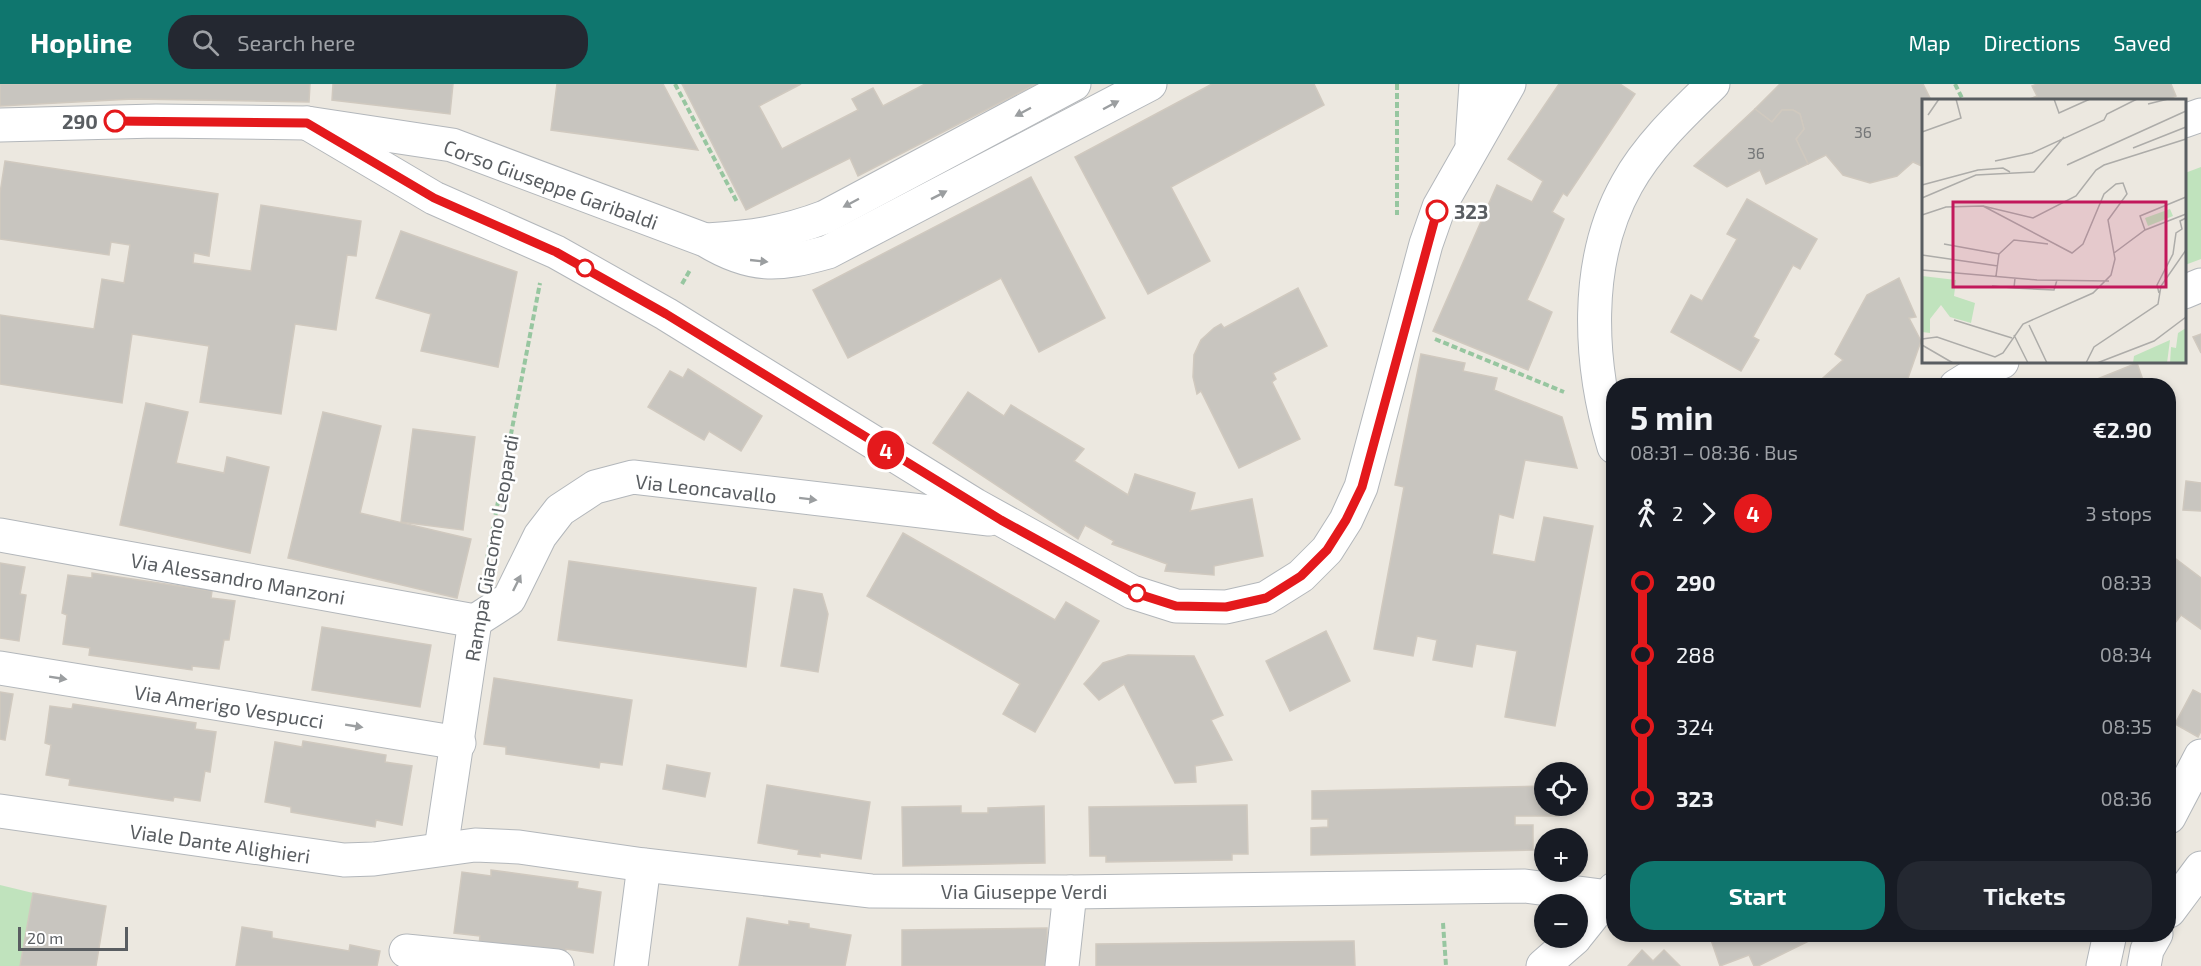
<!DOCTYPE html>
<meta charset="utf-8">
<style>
body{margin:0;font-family:"Exo 2",sans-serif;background:#242831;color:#f1f3f6;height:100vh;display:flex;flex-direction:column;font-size:22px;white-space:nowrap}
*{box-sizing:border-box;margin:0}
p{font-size:20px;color:#9ea1a6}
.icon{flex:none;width:33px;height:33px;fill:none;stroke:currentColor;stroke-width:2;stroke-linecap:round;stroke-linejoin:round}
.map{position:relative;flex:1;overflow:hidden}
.drawer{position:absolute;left:1606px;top:294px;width:570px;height:564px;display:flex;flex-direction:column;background:#171b24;border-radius:24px;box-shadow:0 3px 9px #0003}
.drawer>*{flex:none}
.badge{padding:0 12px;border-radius:20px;font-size:21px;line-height:39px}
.buttons{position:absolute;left:1534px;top:678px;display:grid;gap:12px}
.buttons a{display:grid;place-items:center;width:54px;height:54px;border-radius:50%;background:#171b24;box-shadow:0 3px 9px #0003;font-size:30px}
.scale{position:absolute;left:18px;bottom:15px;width:110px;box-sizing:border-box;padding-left:6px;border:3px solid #595d61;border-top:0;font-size:16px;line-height:21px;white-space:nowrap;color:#595d61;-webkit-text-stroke:4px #fff;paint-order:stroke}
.map>.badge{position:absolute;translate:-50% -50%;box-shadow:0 0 0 3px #fff}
.legs{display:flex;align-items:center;gap:9px;height:66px;padding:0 24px;font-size:20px}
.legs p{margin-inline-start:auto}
.summary{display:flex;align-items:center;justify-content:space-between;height:102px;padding:0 24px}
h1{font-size:33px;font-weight:700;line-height:45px}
.action{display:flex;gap:12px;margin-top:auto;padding:12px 24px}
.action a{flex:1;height:69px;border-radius:24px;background:#0f766e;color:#fff;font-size:24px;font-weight:700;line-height:69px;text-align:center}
.action a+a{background:#242831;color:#f1f3f6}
ul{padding:0 24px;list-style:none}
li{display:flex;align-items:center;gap:21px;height:72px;font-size:22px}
li i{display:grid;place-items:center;width:9px;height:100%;margin:0 8px;background:currentColor}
li i::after{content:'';width:15px;height:15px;margin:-8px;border:4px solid;border-radius:50%;background:#171b24}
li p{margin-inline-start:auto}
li:first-child i{background:linear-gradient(#0000 50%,currentColor 0)}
li:last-child i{background:linear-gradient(currentColor 50%,#0000 0)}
header{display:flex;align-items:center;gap:36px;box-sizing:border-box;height:84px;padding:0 30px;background:#0f766e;color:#fff}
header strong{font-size:28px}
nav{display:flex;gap:33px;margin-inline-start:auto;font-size:21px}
.search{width:420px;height:54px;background:#242831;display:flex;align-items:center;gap:15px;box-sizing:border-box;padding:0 21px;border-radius:24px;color:#9ea1a6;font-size:22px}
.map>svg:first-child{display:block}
.green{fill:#c0e3bd}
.building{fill:#c8c5bf;stroke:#d0c9bf;stroke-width:1.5}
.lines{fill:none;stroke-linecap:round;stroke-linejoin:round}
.minor-casing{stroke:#b3b7bb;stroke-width:35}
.path{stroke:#97c6a0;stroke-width:4;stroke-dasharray:6 3;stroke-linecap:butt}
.minor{stroke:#fff;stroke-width:33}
.oneway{fill:#9b9ea0}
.line-1-casing{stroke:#fff;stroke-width:14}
.line-1{stroke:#e4191c;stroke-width:9}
.stop-1-dot{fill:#fff;stroke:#e4191c;stroke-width:3}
.labels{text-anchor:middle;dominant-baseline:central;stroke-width:5;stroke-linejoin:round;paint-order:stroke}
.number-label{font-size:16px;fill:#757778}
.stop-label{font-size:20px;font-weight:bold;fill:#595d61;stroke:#fff;text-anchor:end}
.street-label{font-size:20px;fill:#595d61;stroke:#fff}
.inset-road{fill:none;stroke:#adaca9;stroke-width:1.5}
.view{fill:#c2185b;fill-opacity:0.15;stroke:#c2185b;stroke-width:3}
.inset-edge{fill:none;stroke:#595d61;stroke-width:3}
</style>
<header>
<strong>Hopline</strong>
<div class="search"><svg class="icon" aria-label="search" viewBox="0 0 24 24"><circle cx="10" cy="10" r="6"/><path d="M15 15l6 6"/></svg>Search here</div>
<nav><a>Map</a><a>Directions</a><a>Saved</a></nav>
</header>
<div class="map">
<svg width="2201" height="882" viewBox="0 0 2201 882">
<rect width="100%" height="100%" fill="#ece8e0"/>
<!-- green -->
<g class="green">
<path d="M2201 83V175L2185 181V89Z"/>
<path d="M0 801 33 809 20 882H0Z"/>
</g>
<!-- building -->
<g class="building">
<path d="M0 0H310L309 18 133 15 0 22Z"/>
<path d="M333 0H453L450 30 332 16Z"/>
<path d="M557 0H663L698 66 551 46Z"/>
<path d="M682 0H801L759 22 782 65 858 26 852 15 873 4 883 22 925 0H1036L858 92 850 74 746 126Z"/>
<path d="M1212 0H1314L1324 21 1171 103 1210 177 1148 210 1075 73Z"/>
<path d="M1559 0H1620L1635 10 1567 112 1563 109 1552 128 1564 135 1527 216 1552 228 1528 286 1433 247 1497 101 1532 118 1543 97 1508 75Z"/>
<path d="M1780 0H1923L1931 16H1924V83L1913 78 1897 92 1870 99 1843 91 1826 71 1808 80 1796 55 1804 45 1800 30 1793 26H1782L1772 38 1755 25Z"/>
<path d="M2037 0H2171L2176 12 2166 16H2027L2037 12 2032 2Z"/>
<path d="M1755 25 1772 38 1782 26H1793L1800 30 1804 45 1796 55 1808 80 1766 100 1760 86 1727 103 1694 82Z"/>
<path d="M5 77 218 110 209 172 194 169 193 179 251 187 261 121 361 137 356 172 347 171 336 246 295 240 281 330 200 318 209 262 132 250 122 319 0 300V231L94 245 102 195 124 199 130 161 111 158 109 171 0 155V109Z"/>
<path d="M1031 93 1105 234 1039 268 1001 194 848 274 813 206Z"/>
<path d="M1747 115 1817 155 1800 185 1793 181 1753 253 1759 256 1741 287 1671 248 1691 211 1702 217 1737 155 1727 150Z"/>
<path d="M401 147 517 188 498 283 421 267 431 230 376 214Z"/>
<path d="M1899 194 1916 233 1909 234 1921 257 1908 294 1898 302H1814L1843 276 1835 270 1867 211Z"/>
<path d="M1298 204 1327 262 1273 289 1276 295 1272 298 1300 355 1239 384 1201 307 1197 310 1193 293 1194 271 1201 256 1214 244 1221 240 1224 244Z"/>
<path d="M2201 250V269L2193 253Z"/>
<path d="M1421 270 1465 279 1463 287 1497 294 1494 306 1562 333 1577 384 1525 376 1513 434 1499 430 1492 470 1535 478 1544 433 1593 442 1555 642 1505 633 1517 567 1476 560 1472 583 1433 576 1437 556 1417 552 1413 572 1374 565 1404 403 1395 401Z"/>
<path d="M2137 279 2145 302H2080Z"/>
<path d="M688 285 762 332 741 367 709 347 704 356 648 323 670 287 683 294Z"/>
<path d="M968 308 1004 332 1011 321 1084 365 1074 377 1128 411 1135 390 1195 409 1190 427 1252 415 1263 472 1214 482V491L1165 487 1167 480 1112 460 1114 457 1085 441 1078 455 933 359Z"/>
<path d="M146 319 188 328 176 379 224 389 227 373 269 383 250 469 120 441Z"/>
<path d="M323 328 381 342 360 429 471 455 457 514 288 474Z"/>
<path d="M413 345 475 353 463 446 401 438Z"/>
<path d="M2186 397 2201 399V427L2183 426Z"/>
<path d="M903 449 1055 536 1066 518 1099 537 1035 648 1003 630 1020 600 867 512Z"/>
<path d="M2172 472 2201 494V545L2181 531 2169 547V476Z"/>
<path d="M569 477 756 504 746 583 558 556Z"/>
<path d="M0 479 25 483 20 510 26 511 19 557 0 554Z"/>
<path d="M92 489 212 507 211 514 235 517 229 556H224L219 585 192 582V586L89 571 90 564 63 560 67 531 62 529 68 491 92 494Z"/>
<path d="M794 505 822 510 828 530 818 588 781 582Z"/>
<path d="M322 543 431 561 420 623 312 606Z"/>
<path d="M1326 547 1350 597 1290 627 1266 577Z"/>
<path d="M1128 571 1194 572 1223 631 1211 636 1232 676 1195 682 1196 698 1175 699 1124 600 1099 616 1084 600 1103 579Z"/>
<path d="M494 594 632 616 622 681 600 678 599 684 506 670V663L484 660Z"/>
<path d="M2193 606 2201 610V647L2198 653 2175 640Z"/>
<path d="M0 608 13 610 5 656 0 655Z"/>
<path d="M73 620 196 639 195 645 216 648 210 688 205 687 200 717 174 713 173 717 69 701 70 695 46 691 51 661 45 659 50 622 72 625Z"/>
<path d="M303 657 386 671 385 678 412 682 402 741 376 736 375 743 291 728V723L265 718 275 658 302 663Z"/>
<path d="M667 681 710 689 705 713 663 705Z"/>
<path d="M767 701 870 718 861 775 820 769V773L798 770 799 766 758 759Z"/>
<path d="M1545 702V722H1559V732H1515V741H1533V766L1311 771V744L1328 743V735H1312V707Z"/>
<path d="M1247 721 1248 770H1232V776L1106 778V772H1090L1089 723Z"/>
<path d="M961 722V729H988V724L1044 722 1045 779 903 782 902 723Z"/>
<path d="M491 786 578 798 577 804 601 808 593 869 566 865 565 872 479 861 480 852 454 849 462 788 491 792Z"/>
<path d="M33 809 106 822 96 882H20Z"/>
<path d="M747 834 789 841V837L809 840V844L851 851 845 882H739Z"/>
<path d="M242 843 272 848V854L349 867 350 861 380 867 377 882H236Z"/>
<path d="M1047 844V882H902V846Z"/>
<path d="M1709 850H1806L1809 857 1758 882H1754L1749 871 1720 882Z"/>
<path d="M1354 857 1355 882H1096V860Z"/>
<path d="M1642 866 1653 877 1664 866 1680 882H1628Z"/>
</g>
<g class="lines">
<!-- minor casing -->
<g class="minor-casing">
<g id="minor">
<path d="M2184 37 2201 31"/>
<path d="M307 39 434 114 556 168 666 230 975 421 1132 508 1176 522 1226 523 1266 514 1301 492 1327 466 1346 436 1361 403 1426 160 1439 123 1509 0"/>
<path d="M0 41 156 37 307 39 452 61 705 156C751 184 778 182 828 168L1150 0"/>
<path d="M1472 58 1476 0"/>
<path d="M707 156C751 153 783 149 825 133L1074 0"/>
<path d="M2184 208 2201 201"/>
<path d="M1956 302 1985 284 2002 278"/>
<path d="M1614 363C1589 280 1583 178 1627 100 1648 62 1682 30 1713 0"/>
<path d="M0 451 475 537"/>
<path d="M475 537 509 515 540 452 560 426 595 403 633 393 989 435"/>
<path d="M0 584 459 659"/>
<path d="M0 727 344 776 374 775 475 761 519 763 644 781 871 807 1070 808 1525 802 1609 813"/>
<path d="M2169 733 2201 672"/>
<path d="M441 765 475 537"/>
<path d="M2169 827 2201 784"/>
<path d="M1578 850 1614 805"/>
<path d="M406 867 557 882"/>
<path d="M631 882 644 781"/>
<path d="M1062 882 1070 808"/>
<path d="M1543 882 1575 854"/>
<path d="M2103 882 2110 850"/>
<path d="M2144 882 2147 866 2156 850"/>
</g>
</g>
<!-- path -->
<g class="path">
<path d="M675 0 737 118"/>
<path d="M1397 0V131"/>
<path d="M1955 0 1963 16"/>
<path d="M682 200 690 186"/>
<path d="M1435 255 1564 308"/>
<path d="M487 475 540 199"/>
<path d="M1443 839 1446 882"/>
</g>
<!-- minor -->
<use href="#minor" class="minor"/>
</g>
<!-- one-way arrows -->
<defs><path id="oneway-solid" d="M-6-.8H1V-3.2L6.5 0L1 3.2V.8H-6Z" transform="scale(1.5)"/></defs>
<g class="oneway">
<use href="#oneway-solid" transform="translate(1111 21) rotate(-28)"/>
<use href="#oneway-solid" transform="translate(1023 28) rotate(152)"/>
<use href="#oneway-solid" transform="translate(939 111) rotate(-27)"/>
<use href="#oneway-solid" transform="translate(851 119) rotate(152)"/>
<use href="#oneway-solid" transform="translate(759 177) rotate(6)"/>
<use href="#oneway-solid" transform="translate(808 415) rotate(7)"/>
<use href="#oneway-solid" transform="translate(517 499) rotate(-64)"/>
<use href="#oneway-solid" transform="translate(58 594) rotate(9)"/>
<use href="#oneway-solid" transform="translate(354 642) rotate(9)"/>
</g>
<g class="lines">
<!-- line-1 casing -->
<g class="line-1-casing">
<path id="line-1" d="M115 37 307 39 434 114 556 168 666 230 1001 436 1132 508 1176 522 1226 523 1266 514 1301 492 1327 466 1346 436 1362 403 1437 127"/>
</g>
<!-- line-1 -->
<use href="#line-1" class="line-1"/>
</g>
<!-- markers -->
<g class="stop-1-dot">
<circle cx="115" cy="37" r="10"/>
<circle cx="1437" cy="127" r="10"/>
<circle cx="585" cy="184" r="8"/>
<circle cx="1137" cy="509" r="8"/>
</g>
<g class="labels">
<!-- number labels -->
<g class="number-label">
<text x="1863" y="47">36</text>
<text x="1756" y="68">36</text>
</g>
<!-- stop labels -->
<g class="stop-label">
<text x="98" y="37">290</text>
<text x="1454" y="127" text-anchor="start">323</text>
</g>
<!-- street labels -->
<g class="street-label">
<text transform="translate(551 100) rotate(20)">Corso Giuseppe Garibaldi</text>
<text transform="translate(706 404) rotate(6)">Via Leoncavallo</text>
<text transform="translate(491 464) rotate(-80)">Rampa Giacomo Leopardi</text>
<text transform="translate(238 494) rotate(10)">Via Alessandro Manzoni</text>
<text transform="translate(229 622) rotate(9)">Via Amerigo Vespucci</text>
<text transform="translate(220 759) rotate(8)">Viale Dante Alighieri</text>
<text x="1024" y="807">Via Giuseppe Verdi</text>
</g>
</g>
<!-- overview -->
<g transform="translate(1922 15)">
<rect width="264" height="264" fill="#ece8e0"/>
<path d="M248 110 251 117 226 127 223 119ZM0 177 34 181 32 197 53 204 49 224 28 218 19 206 8 220V234L0 233ZM264 229V264H248L249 248 254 249 256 234ZM248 241 245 264H211L212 257Z" fill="#c0e3bd"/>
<path class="inset-road" d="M132 0 137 14 168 0M226 5 246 0M6 16 17 0M0 33 39 19 34 0M211 49 264 28M73 62 110 54 182 21 185 15 215 0M145 66 264 12M0 86 56 71 81 69 88 73M0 99 54 76 112 73 142 38M0 116 24 108 61 107 111 119 154 97 174 71 182 66 264 40M223 131 218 117 264 98M22 145 77 155M192 154 223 131 264 115M77 155 92 141 126 145M0 156 76 167M0 171 115 181 187 182M74 177 77 155M70 187 92 189 93 179M92 189 132 191 135 181M237 194 235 186 251 155 254 134 260 130 258 122 264 119M32 221 90 239M107 226 125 264M92 236 106 264M0 240 15 238 73 258 81 254 101 225 171 194 189 176 193 160 186 121 205 95 201 84 194 85 182 95 161 145 150 154 61 107M0 246 31 264M164 264 172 248 236 205 239 187 264 151M175 264 232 242 264 218"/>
<path class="view" d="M31 103H244V188H31Z"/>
<rect width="264" height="264" class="inset-edge"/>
</g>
</svg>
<div class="buttons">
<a><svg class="icon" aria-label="locate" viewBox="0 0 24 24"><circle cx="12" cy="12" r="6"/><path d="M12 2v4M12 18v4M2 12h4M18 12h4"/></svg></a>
<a>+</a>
<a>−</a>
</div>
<div class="scale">20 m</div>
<b class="badge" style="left:886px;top:366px;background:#e4191c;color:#fff">4</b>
<section class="drawer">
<div class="summary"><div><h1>5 min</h1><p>08:31 – 08:36 · Bus</p></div><b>€2.90</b></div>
<div class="legs"><svg class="icon" aria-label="walk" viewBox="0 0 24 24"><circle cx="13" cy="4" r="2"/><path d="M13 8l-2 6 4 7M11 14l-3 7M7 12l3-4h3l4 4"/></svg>2<svg class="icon" aria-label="forward" viewBox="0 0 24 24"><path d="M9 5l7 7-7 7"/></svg><b class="badge" style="background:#e4191c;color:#fff">4</b><p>3 stops</p></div>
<ul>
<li><i style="color:#e4191c"></i><b>290</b><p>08:33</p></li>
<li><i style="color:#e4191c"></i><span>288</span><p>08:34</p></li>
<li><i style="color:#e4191c"></i><span>324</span><p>08:35</p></li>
<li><i style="color:#e4191c"></i><b>323</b><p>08:36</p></li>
</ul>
<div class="action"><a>Start</a><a>Tickets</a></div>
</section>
</div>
